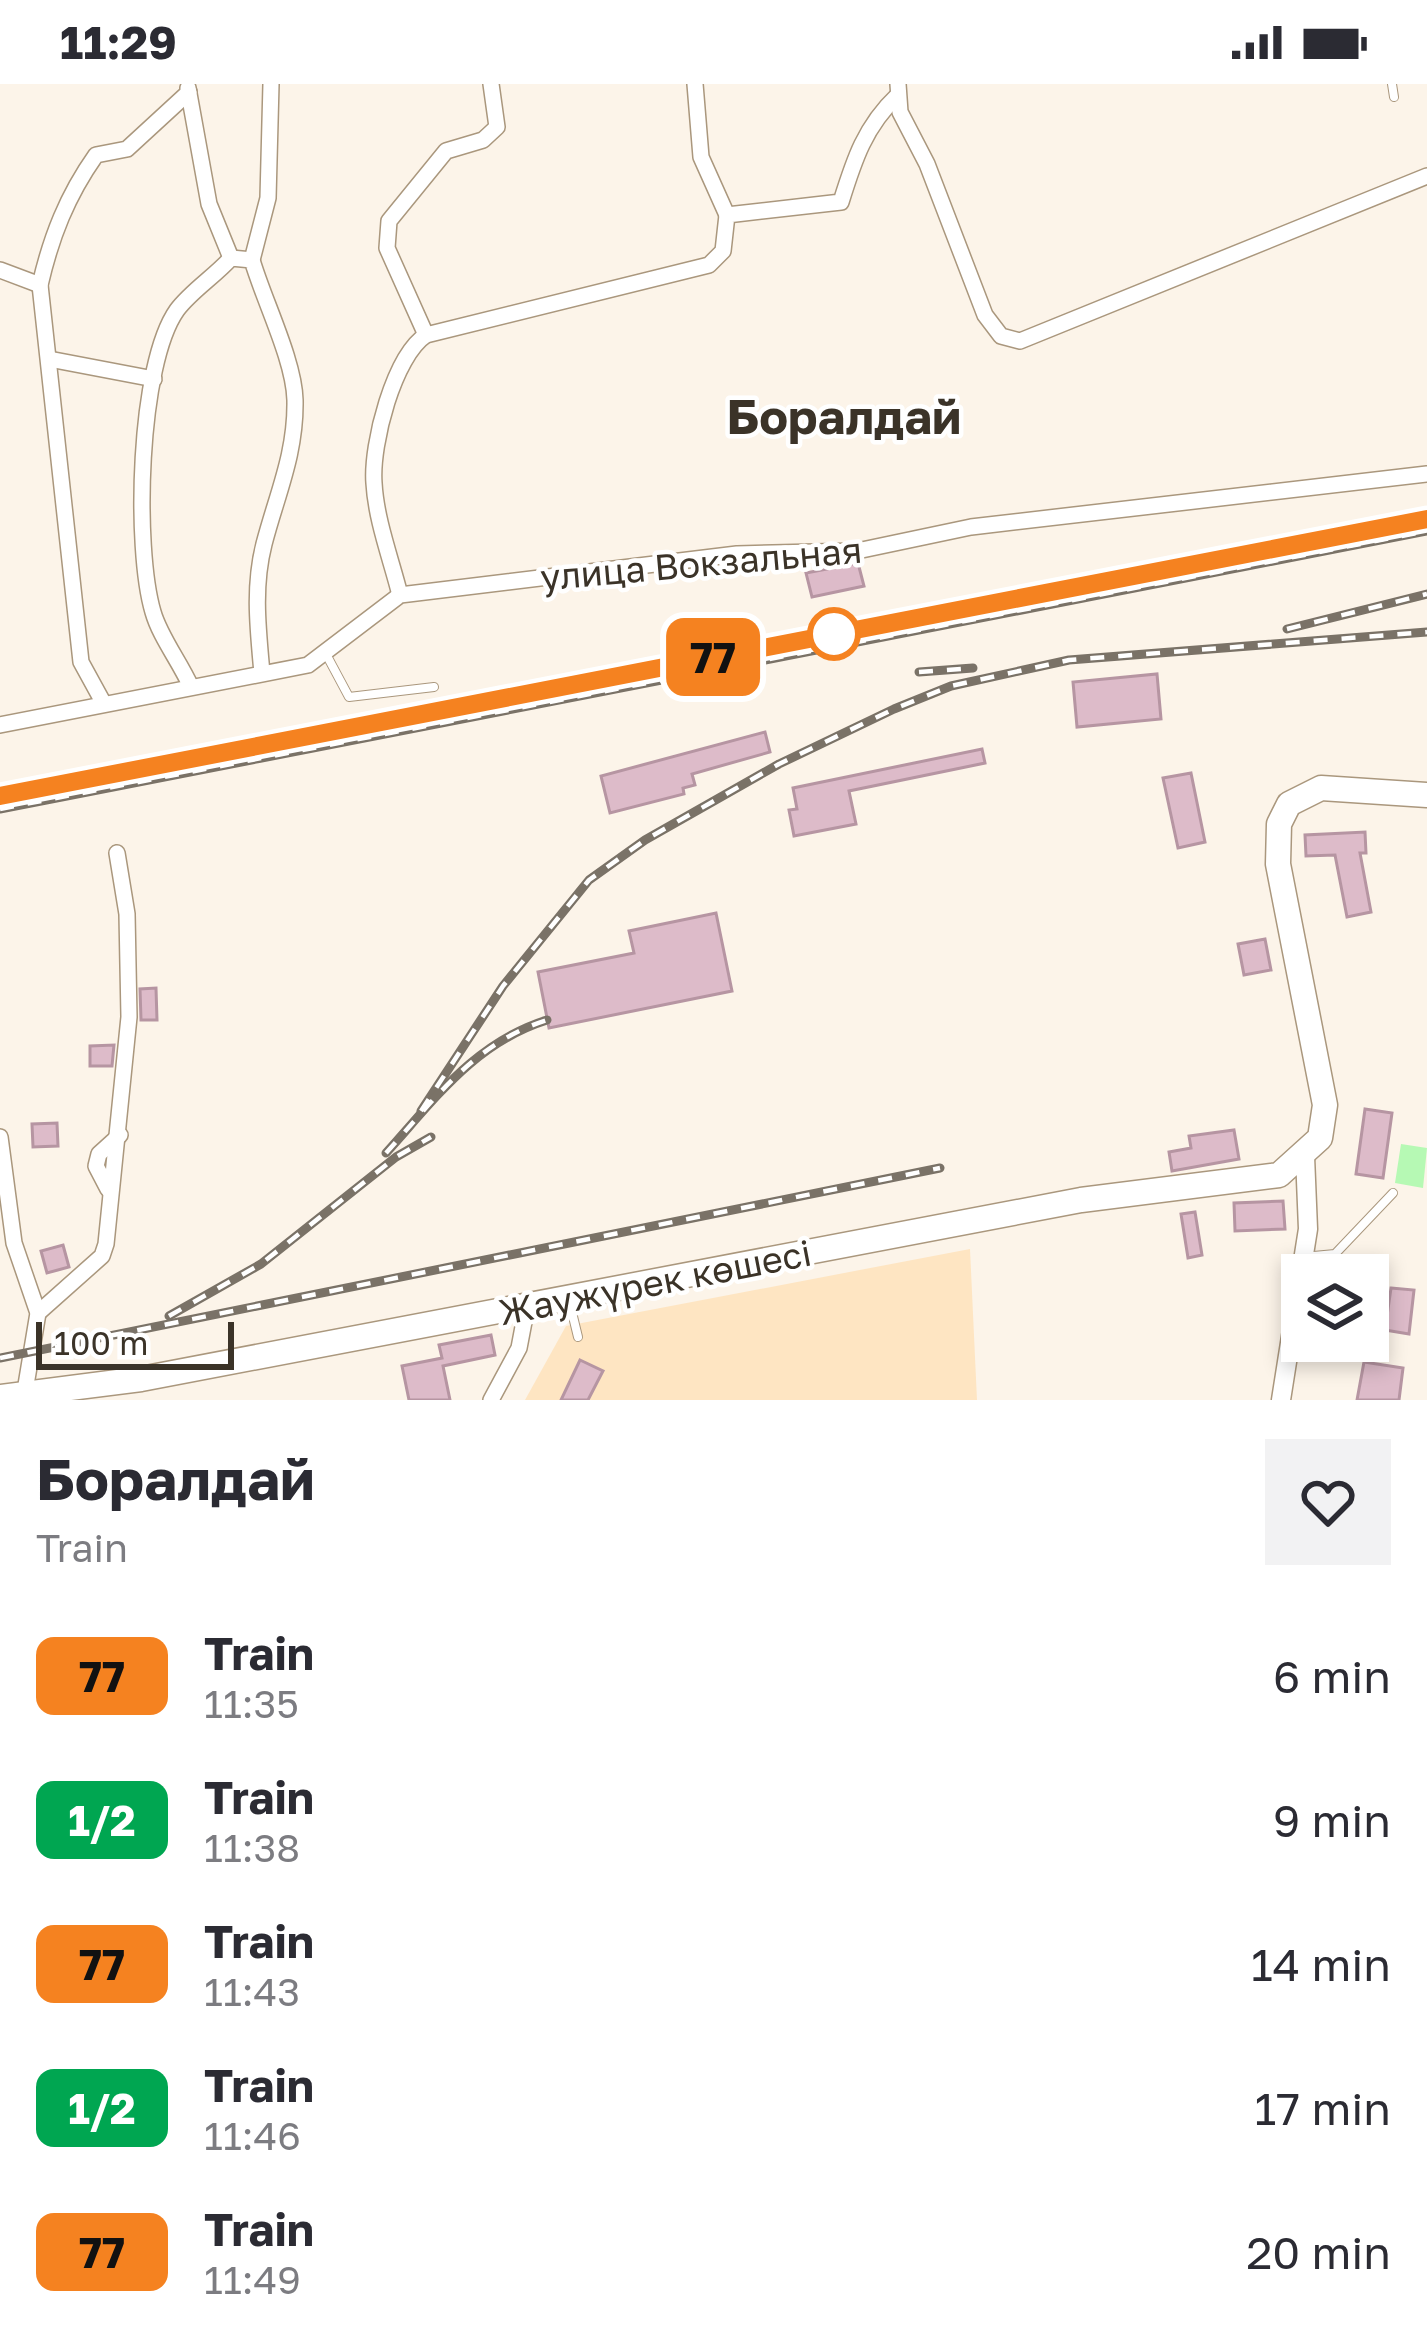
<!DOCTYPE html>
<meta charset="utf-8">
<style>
body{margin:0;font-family:"Golos Text",sans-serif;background:#f2f2f3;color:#2b2b33;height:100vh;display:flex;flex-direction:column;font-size:45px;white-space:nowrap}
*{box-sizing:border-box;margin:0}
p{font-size:39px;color:#7c7c81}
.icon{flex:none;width:66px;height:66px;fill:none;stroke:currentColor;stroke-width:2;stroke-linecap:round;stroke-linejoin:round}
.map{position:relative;height:1316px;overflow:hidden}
.sheet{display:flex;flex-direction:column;background:#fff;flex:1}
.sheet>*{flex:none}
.badge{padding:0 24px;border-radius:18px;font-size:42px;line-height:78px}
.tools{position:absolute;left:1281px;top:1170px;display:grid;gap:24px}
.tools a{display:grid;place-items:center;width:108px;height:108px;border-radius:0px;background:#fff;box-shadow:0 6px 18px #0003;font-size:60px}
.scale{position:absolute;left:36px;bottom:30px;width:198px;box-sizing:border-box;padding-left:12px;border:6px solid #3b3328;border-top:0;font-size:33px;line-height:42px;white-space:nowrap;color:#3b3328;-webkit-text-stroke:9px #fff;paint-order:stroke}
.map>.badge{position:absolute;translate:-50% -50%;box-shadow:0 0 0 6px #fff}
.round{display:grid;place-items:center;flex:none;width:126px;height:126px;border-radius:0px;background:#f2f2f3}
.overview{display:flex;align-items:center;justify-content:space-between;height:204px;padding:0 36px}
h1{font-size:57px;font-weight:700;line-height:90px}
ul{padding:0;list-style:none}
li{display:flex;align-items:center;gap:36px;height:144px;padding:0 36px}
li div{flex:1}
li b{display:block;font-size:45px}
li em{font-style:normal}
li .badge{min-width:132px;font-weight:700;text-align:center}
.status{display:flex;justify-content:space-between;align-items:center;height:84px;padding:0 60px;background:#fff;direction:ltr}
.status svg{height:33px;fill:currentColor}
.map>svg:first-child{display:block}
.built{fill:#fee5c2}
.green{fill:#b6f9b4}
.building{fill:#ddbbc9;stroke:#b695a2;stroke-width:3}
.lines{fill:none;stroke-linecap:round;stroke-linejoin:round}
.service-casing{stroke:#aa977d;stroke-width:10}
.minor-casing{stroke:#aa977d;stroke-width:18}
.tertiary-casing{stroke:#aa977d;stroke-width:21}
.primary-casing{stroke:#aa977d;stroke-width:27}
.service{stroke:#fff;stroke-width:8}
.minor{stroke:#fff;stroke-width:15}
.tertiary{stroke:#fff;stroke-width:18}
.primary{stroke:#fff;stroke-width:24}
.rail-casing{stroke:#7a7267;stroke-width:9}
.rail{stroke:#fff;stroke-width:4.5;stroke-dasharray:14;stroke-linecap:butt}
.line-casing{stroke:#fff;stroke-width:27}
.line{stroke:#f58220;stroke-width:18}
.stop-dot{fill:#fff;stroke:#f58220;stroke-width:6}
.labels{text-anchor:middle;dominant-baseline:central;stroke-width:9;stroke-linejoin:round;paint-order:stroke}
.street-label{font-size:36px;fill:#3b3328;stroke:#fff}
.district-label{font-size:48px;font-weight:bold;fill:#3b3328;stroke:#fff}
</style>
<div class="status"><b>11:29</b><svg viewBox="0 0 49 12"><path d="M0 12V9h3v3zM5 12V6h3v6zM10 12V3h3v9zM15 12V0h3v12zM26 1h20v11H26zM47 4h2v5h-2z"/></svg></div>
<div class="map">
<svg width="1427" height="1316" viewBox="0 0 1427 1316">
<rect width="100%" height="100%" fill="#fcf4e9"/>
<!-- built -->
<path class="built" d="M970 1165 977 1316H525L566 1242Z"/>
<!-- green -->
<path class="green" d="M1401 1060 1427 1064 1423 1104 1395 1099Z"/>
<!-- building -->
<g class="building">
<path d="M858 479 864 502 812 513 806 489Z"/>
<path d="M1157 590 1161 635 1077 643 1073 598Z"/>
<path d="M765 648 770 668 692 690 695 701 683 704 684 710 610 729 601 692Z"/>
<path d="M982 665 985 679 849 707 856 740 794 752 789 726 797 725 793 704Z"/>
<path d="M1191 689 1205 758 1178 764 1163 694Z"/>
<path d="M1365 748 1366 769H1360L1371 828 1347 833 1335 771 1306 772 1305 751Z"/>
<path d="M716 829 732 907 549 944 538 888 634 869 629 847Z"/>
<path d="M1265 855 1271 886 1244 891 1238 860Z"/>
<path d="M156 904 157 936H141L140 905Z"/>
<path d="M114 961 112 982H90V962Z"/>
<path d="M1365 1025 1392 1029 1383 1094 1356 1090Z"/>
<path d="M57 1039 58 1062 33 1063 32 1040Z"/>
<path d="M1234 1046 1239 1075 1172 1087 1169 1068 1191 1064 1189 1052Z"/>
<path d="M1283 1117 1285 1145 1235 1147 1234 1119Z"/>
<path d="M1195 1128 1202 1171 1188 1174 1181 1130Z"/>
<path d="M63 1161 69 1183 47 1189 41 1167Z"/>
<path d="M1391 1204 1414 1206 1409 1250 1385 1246Z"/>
<path d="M491 1251 495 1271 443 1282 450 1316H409L402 1282 442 1274 439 1261Z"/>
<path d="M580 1276 603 1287 588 1316H561Z"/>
<path d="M1364 1278 1403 1284 1399 1316H1357Z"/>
</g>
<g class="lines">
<!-- service casing -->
<g class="service-casing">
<g id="service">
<path d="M1392 0 1394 13"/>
<path d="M326 570 349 613 434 603"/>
<path d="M1303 1173 1335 1170 1393 1109"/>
<path d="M569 1216 578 1253"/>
</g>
</g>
<!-- minor casing -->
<g class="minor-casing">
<g id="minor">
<path d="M695 0 701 73 727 131"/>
<path d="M898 0 900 28 927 80 985 231 1001 252 1020 257 1427 92"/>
<path d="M188 4 209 120 231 174"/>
<path d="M252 176 268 114 271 0"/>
<path d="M0 186 40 201"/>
<path d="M426 251 387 164 389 137 446 67 483 56 497 43 491 0"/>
<path d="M49 275 154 295"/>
<path d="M400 511C391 475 376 436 374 399 371 360 394 272 426 251L709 181 723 167 727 131 841 118C854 76 865 42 898 11"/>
<path d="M191 603C180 578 160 553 153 528 134 464 138 281 177 226 191 207 215 192 231 174L252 176C264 217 294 276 295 316 296 370 277 410 264 460 253 503 258 545 262 589"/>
<path d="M104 620 81 578 40 201C51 153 67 112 96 71L127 65 189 8"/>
<path d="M0 641 308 581 400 511 737 470 857 467 971 443 1427 390"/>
<path d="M0 1053 14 1159 38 1229 24 1313"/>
<path d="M108 1105 96 1082 99 1070 120 1051"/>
<path d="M38 1229 102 1172 106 1160 129 933 127 830 117 769"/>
<path d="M491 1316 519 1264 527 1222"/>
</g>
</g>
<!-- tertiary casing -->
<g class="tertiary-casing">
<path id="tertiary" d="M1281 1316 1308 1145 1305 1072"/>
</g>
<!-- primary casing -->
<g class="primary-casing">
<path id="primary" d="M0 1313 141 1295 1081 1116 1279 1091 1320 1054 1325 1021 1278 780 1279 740 1289 720 1321 704 1427 711"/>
</g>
<!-- service -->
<use href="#service" class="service"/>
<!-- minor -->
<use href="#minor" class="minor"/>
<!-- tertiary -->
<use href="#tertiary" class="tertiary"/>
<!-- primary -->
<use href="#primary" class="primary"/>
<!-- rail casing -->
<g class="rail-casing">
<g id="rail">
<path d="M1287 545 1427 510"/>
<path d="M919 588 973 584"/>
<path d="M0 725 1427 447"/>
<path d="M421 1027 503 902 589 796 645 756 779 680 894 625 951 602 1069 576 1427 548"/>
<path d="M386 1069C435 1015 474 959 547 936"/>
<path d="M169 1232 261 1180 396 1073 431 1053"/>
<path d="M0 1274 940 1084"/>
</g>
</g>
<!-- rail -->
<use href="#rail" class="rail"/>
</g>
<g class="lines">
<!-- line casing -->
<g class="line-casing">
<path id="line" d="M0 712 1427 435"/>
</g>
<!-- line -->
<use href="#line" class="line"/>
</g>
<!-- markers -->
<circle class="stop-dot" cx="834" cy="550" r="24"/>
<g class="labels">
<!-- street labels -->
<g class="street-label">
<text transform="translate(701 479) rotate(-5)">улица Вокзальная</text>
<text transform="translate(655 1198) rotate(-11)">Жаужүрек көшесі</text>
</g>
<!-- district labels -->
<g class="district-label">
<text x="844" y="332">Боралдай</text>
</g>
</g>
</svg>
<div class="tools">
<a><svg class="icon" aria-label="layers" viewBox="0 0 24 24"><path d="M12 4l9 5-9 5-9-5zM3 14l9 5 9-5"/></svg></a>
</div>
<div class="scale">100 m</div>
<b class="badge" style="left:713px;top:573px;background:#f58220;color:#111">77</b>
</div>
<section class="sheet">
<div class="overview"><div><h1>Боралдай</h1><p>Train</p></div><a class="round"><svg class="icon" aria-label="heart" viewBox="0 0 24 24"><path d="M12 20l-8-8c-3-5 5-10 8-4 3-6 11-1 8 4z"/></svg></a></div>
<ul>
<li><span class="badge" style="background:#f58220;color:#111">77</span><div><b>Train</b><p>11:35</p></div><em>6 min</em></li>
<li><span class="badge" style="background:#00a651;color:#fff">1/2</span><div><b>Train</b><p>11:38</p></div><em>9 min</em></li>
<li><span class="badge" style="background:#f58220;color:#111">77</span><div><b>Train</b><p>11:43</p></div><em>14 min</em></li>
<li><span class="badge" style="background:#00a651;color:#fff">1/2</span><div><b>Train</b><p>11:46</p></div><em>17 min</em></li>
<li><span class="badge" style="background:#f58220;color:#111">77</span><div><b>Train</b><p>11:49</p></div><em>20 min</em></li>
</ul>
</section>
